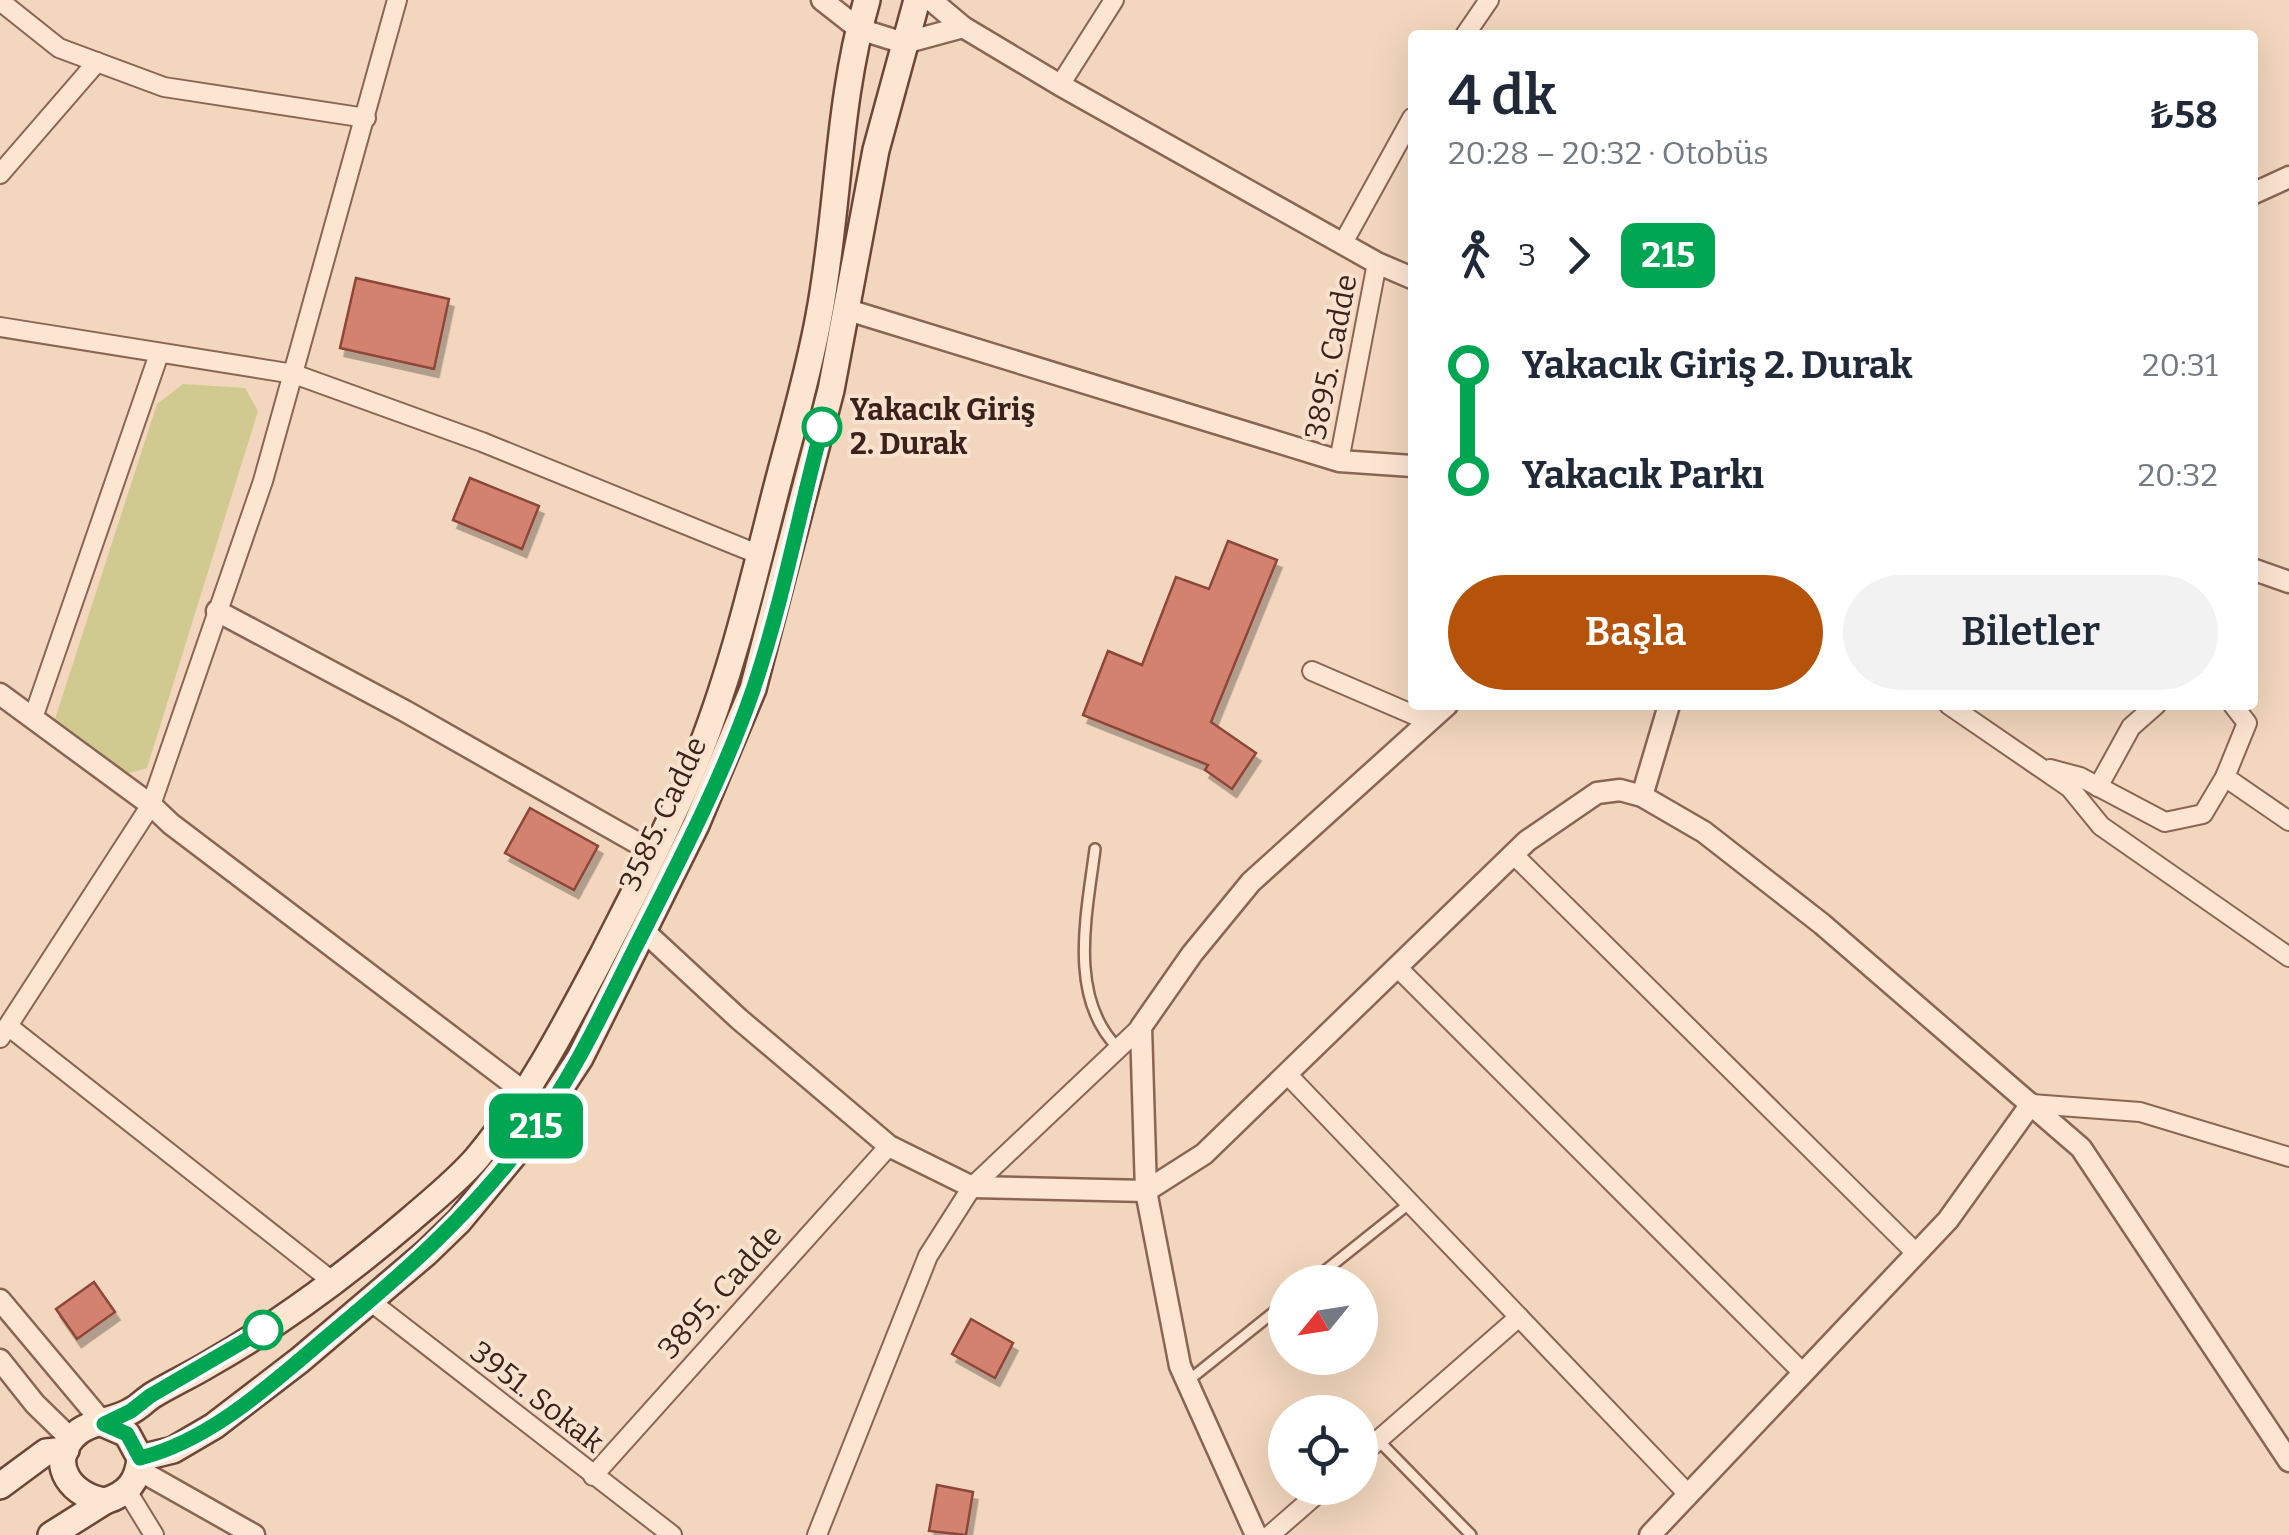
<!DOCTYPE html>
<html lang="tr">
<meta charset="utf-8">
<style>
body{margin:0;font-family:Bitter,serif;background:#f2f2f3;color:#1f2937;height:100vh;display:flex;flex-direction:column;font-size:38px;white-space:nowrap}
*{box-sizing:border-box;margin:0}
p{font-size:32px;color:#747a83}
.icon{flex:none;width:55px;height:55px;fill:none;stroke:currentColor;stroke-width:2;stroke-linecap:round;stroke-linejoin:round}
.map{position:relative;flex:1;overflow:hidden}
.side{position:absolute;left:1408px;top:30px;width:850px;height:680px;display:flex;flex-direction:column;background:#fff;border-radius:10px;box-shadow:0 10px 40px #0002}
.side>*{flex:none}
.badge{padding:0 20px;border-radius:15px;font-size:35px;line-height:65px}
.needle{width:65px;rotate:240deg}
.buttons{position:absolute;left:1268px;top:1265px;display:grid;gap:20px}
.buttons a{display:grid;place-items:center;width:110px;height:110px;border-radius:50%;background:#fff;box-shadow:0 10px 40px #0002;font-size:50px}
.map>.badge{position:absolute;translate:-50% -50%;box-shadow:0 0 0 5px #fff}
.legs{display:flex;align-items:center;gap:15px;height:110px;padding:0 40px;font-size:32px}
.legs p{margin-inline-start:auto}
.head{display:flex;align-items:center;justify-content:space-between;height:170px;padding:0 40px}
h1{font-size:55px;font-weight:600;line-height:75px}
.cta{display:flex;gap:20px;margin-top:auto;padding:20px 40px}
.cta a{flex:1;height:115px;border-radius:60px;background:#b45309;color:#fff;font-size:40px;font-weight:600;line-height:115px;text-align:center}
.cta a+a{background:#f2f2f3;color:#1f2937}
ul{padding:0 40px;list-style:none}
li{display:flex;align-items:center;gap:35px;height:110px;font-size:38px}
li i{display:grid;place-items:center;width:15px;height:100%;margin:0 12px;background:currentColor}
li i::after{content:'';width:25px;height:25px;margin:-12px;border:8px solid;border-radius:50%;background:#fff}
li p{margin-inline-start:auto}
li:first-child i{background:linear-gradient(#0000 50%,currentColor 0)}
li:last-child i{background:linear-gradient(currentColor 50%,#0000 0)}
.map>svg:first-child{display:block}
.green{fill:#d1ca90}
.building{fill:#d4826f;stroke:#8d4638;stroke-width:2.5;filter:url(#shadow)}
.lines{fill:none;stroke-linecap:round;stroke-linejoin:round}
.service-casing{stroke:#8b6554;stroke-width:14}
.minor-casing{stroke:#8b6554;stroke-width:22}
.tertiary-casing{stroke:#8b6554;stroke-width:25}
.secondary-casing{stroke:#6d4638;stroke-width:30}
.service{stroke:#fce5d1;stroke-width:9}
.minor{stroke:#fce5d1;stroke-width:18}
.tertiary{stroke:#fce5d1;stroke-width:20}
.secondary{stroke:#fce5d1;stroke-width:25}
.line-1-casing{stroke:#fff;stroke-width:22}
.line-1{stroke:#00a651;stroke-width:15}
.stop-1-dot{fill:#fff;stroke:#00a651;stroke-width:5}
.labels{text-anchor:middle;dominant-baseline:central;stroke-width:8;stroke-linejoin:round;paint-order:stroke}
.street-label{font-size:30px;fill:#39221b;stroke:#f9e2cd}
.stop-label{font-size:30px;font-weight:bold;fill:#39221b;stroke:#f9e2cd;text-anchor:start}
</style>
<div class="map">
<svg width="2289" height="1535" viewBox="0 0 2289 1535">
<defs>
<filter id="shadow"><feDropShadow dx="4.5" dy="8" stdDeviation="0" flood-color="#0004"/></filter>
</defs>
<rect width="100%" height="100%" fill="#f2d6bd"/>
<!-- green -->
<path class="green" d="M183 384 245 388 258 411 147 768 127 774 54 722 157 404Z"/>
<!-- building -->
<g class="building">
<path d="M356 278 449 299 434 369 340 348Z"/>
<path d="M470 478 539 506 522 549 453 520Z"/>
<path d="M1228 541 1277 560 1211 722 1256 753 1232 789 1205 770 1208 765 1083 715 1108 651 1142 665 1176 577 1209 589Z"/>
<path d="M530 808 598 846 574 890 505 853Z"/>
<path d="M94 1282 115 1312 77 1339 56 1309Z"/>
<path d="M971 1319 1013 1343 995 1378 952 1354Z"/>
<path d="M937 1485 973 1492 966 1535 929 1531Z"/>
</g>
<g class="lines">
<!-- service casing -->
<g class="service-casing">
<g id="service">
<path d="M1095 849C1087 913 1067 997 1118 1048"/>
<path d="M1311 1282 1410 1203"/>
<path d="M1189 1380 1285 1303"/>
<path d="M1378 1440 1471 1535"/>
</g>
</g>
<!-- minor casing -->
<g class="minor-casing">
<g id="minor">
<path d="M0 1 59 48 164 87 366 118"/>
<path d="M1465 35 1489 0"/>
<path d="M1060 85 1114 0"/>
<path d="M0 174 97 62"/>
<path d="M1343 243 1412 118"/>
<path d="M0 327 294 374 482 442 760 555"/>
<path d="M1339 461 1377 263"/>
<path d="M1312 671 1428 721"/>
<path d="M1949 705 2070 788 2101 826 2289 957"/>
<path d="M33 718 159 354"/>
<path d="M2050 769 2080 777 2165 822 2203 814 2225 777 2247 723 2233 705"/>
<path d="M2225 777 2289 821"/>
<path d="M2098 787 2131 727 2156 705"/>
<path d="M1513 854 1916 1253"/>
<path d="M1397 967 1803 1373"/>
<path d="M8 1026 332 1281"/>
<path d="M0 1038 151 805 263 481 397 0"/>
<path d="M1287 1074 1688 1494"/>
<path d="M2031 1104 2140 1112 2289 1157"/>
<path d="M370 1301 672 1535"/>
<path d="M1360 1456 1519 1317"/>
<path d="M593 1476 889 1146"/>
<path d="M127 1491 154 1535"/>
<path d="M817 1535 928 1256 972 1187 1141 1027"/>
<path d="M1270 1535 1324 1488"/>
</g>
</g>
<!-- tertiary casing -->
<g class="tertiary-casing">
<g id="tertiary">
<path d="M822 0 859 29 904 43 963 27"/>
<path d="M931 0 963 27 1060 85 1377 263 1412 278"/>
<path d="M2252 194 2289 177"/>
<path d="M848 310 1339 461 1412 466"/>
<path d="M2252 569 2289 582"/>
<path d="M217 611 405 711 655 853"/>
<path d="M0 694 151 805 171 824 524 1092"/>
<path d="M1642 796 1669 705"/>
<path d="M644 931 739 1019 889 1146 972 1187 1146 1191 1204 1154 1527 841 1597 793 1620 790 1642 796 1704 832 1822 924 2081 1148 2289 1461"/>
<path d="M0 1300 104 1424"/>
<path d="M0 1360 35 1404 71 1439"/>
<path d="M139 1470 254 1535"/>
<path d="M1256 1535 1180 1366 1146 1191 1141 1027 1192 954 1251 882 1447 705"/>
<path d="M1650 1535 1948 1220 2031 1104"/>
</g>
</g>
<!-- secondary casing -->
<g class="secondary-casing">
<g id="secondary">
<path d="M104 1424 127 1434 140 1458C138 1481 128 1494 105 1501 74 1497 47 1466 73 1437 87 1421 113 1422 131 1411 139 1407 145 1400 153 1395 171 1384 191 1375 209 1364 280 1324 348 1273 410 1220 433 1200 457 1181 477 1158 528 1097 565 1026 602 956 634 893 667 831 694 766 730 679 752 586 775 494 790 435 808 377 819 316 839 211 837 103 867 0"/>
<path d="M140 1458 173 1450 214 1426 300 1360 426 1253 459 1221 527 1139 580 1058 696 825 753 689 831 390 876 150 917 0"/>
<path d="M0 1486 46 1452 66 1450"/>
<path d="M51 1535 105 1501"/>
</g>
</g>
<!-- service -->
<use href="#service" class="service"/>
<!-- minor -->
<use href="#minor" class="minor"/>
<!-- tertiary -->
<use href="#tertiary" class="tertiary"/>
<!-- secondary -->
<use href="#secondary" class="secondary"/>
</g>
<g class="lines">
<!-- line-1 casing -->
<g class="line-1-casing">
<path id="line-1" d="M263 1330 150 1396 131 1411 104 1424 127 1434 140 1458C212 1440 272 1383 328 1336 400 1276 469 1216 526 1140 570 1082 601 1016 634 950 677 865 722 780 753 690 782 604 799 514 822 427"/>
</g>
<!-- line-1 -->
<use href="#line-1" class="line-1"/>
</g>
<!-- markers -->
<g class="stop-1-dot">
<circle cx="822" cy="427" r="18"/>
<circle cx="263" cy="1330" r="18"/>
</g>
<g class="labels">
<!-- street labels -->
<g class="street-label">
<text transform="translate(1331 357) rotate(-79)">3895. Cadde</text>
<text transform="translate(663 814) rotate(-65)">3585. Cadde</text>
<text transform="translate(720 1292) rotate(-48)">3895. Cadde</text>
<text transform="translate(537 1397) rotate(38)">3951. Sokak</text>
</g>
<!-- stop labels -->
<g class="stop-label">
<text x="850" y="410">Yakacık Giriş<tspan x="850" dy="34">2. Durak</tspan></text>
</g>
</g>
</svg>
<div class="buttons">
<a><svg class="needle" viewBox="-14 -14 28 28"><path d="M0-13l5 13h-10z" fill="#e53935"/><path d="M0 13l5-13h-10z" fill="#747a83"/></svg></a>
<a><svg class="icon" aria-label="locate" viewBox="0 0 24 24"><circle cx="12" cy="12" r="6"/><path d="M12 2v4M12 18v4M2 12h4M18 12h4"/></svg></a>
</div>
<b class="badge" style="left:536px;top:1126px;background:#00a651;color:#fff">215</b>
<section class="side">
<div class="head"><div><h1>4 dk</h1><p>20:28 – 20:32 · Otobüs</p></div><b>₺58</b></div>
<div class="legs"><svg class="icon" aria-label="walk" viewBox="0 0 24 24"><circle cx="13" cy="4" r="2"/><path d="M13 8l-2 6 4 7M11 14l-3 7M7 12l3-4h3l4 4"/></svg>3<svg class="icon" aria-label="forward" viewBox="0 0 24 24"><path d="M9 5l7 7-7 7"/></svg><b class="badge" style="background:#00a651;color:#fff">215</b></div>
<ul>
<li><i style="color:#00a651"></i><b>Yakacık Giriş 2. Durak</b><p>20:31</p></li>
<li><i style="color:#00a651"></i><b>Yakacık Parkı</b><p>20:32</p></li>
</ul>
<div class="cta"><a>Başla</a><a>Biletler</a></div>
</section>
</div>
